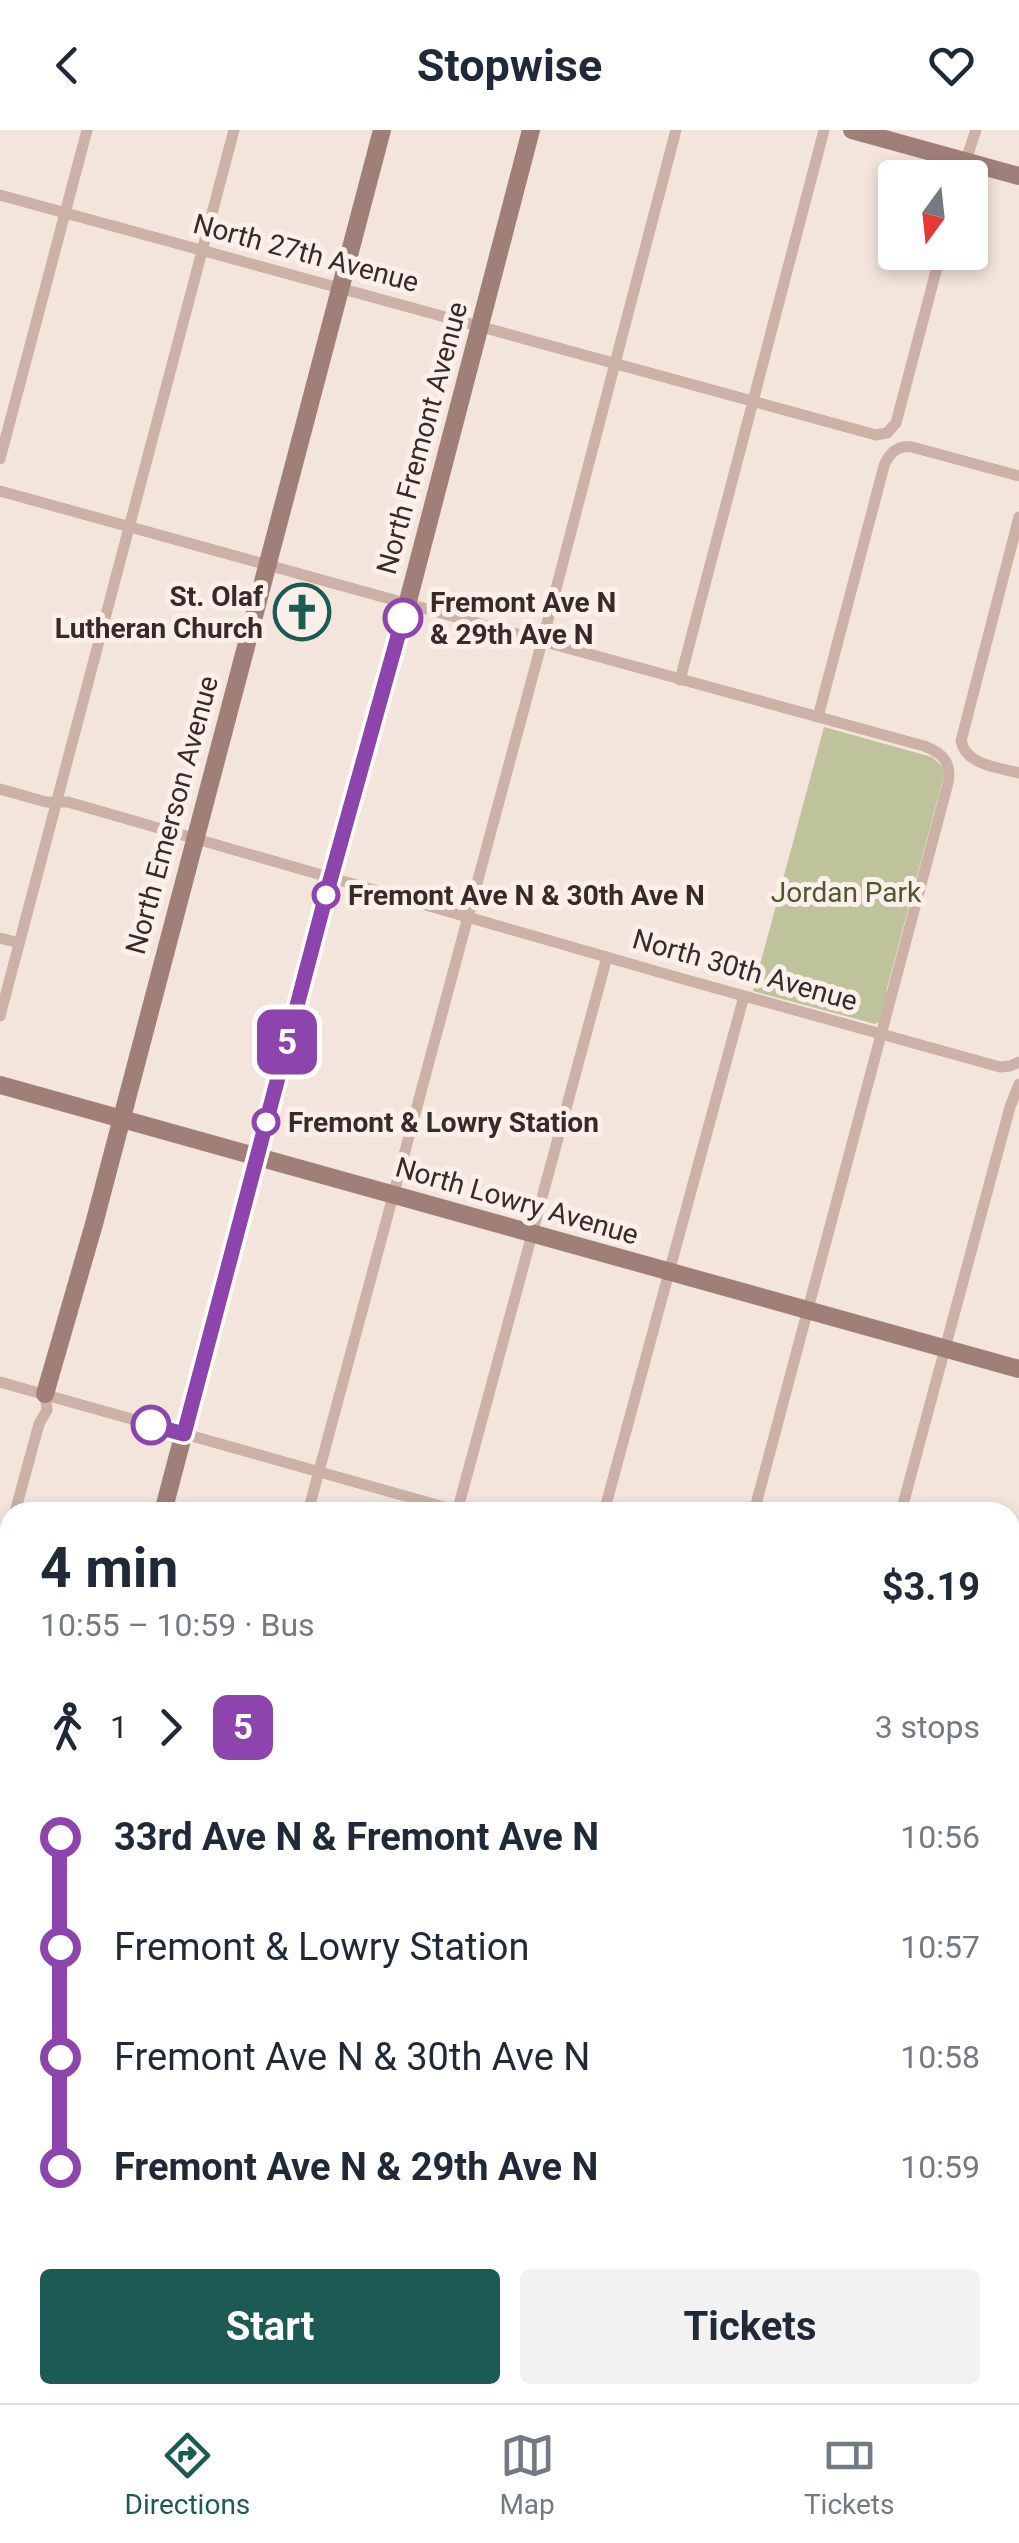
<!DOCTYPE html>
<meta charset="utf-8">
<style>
body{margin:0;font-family:Roboto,sans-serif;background:#f2f2f3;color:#1f2937;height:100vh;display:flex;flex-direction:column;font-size:38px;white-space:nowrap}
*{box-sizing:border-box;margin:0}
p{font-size:32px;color:#747a83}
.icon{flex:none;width:55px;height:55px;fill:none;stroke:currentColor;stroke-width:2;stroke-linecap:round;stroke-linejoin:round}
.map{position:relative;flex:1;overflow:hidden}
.side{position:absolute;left:0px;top:1372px;width:1020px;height:902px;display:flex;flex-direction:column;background:#fff;border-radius:30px 30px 0 0;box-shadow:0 5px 15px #0003}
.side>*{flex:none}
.badge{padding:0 20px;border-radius:15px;font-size:35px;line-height:65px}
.needle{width:65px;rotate:195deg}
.fabs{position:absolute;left:878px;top:30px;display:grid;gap:20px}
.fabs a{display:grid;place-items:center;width:110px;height:110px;border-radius:10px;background:#fff;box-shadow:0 5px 15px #0003;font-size:50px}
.map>.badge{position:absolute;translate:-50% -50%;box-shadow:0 0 0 5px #fff}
.legs{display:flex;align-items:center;gap:15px;height:110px;padding:0 40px;font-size:32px}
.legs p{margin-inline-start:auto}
.overview{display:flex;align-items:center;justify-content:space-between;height:170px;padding:0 40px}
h1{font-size:55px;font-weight:700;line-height:75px}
.action{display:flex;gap:20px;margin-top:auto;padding:20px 40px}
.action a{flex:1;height:115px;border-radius:10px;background:#1c5b53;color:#fff;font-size:40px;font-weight:700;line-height:115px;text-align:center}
.action a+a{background:#f2f2f3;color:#1f2937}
ul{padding:0 40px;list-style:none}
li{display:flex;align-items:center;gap:35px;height:110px;font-size:38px}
li i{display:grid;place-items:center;width:15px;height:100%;margin:0 12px;background:currentColor}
li i::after{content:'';width:25px;height:25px;margin:-12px;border:8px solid;border-radius:50%;background:#fff}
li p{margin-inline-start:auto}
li:first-child i{background:linear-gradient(#0000 50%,currentColor 0)}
li:last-child i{background:linear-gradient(currentColor 50%,#0000 0)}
header{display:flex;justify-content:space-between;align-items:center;height:130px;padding:0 40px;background:#fff;font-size:45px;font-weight:700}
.tabs{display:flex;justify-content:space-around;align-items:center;height:140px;border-top:2px solid #e0e1e3;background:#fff;font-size:28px;color:#747a83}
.tabs a{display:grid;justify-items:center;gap:5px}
.tabs .active{color:#1c5b53}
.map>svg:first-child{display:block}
.green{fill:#bec39b}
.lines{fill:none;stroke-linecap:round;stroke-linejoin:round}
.street{stroke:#ccb1a7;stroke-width:11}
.secondary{stroke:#a07f79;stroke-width:18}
.line-1-casing{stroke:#fff;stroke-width:22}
.line-1{stroke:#8e44ad;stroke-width:15}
.stop-1-dot{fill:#fff;stroke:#8e44ad;stroke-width:5}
.labels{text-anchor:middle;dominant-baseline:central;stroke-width:10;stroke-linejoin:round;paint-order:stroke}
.street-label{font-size:28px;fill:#382a28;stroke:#faefe9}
.poi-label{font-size:28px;font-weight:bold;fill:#382a28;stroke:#faefe9;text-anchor:end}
.stop-label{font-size:28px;font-weight:bold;fill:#382a28;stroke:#faefe9;text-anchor:start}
.park-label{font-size:28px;fill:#50572b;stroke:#faefe9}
</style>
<header><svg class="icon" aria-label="back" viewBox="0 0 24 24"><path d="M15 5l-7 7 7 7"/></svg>Stopwise<svg class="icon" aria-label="heart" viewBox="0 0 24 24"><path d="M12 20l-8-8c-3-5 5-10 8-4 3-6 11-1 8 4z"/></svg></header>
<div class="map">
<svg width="1019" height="2273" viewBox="0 0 1019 2273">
<rect width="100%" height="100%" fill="#f3e4dc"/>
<!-- green -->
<g class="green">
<path d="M824 597 932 627 944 638V645L886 862 888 866 882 890 875 894 753 861Z"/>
<path d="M228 2265H397L425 2273H226Z"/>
</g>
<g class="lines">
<!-- street -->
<g class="street">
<path d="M960 48 976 0"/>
<path d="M0 65 876 305 887 303 896 293 941 122"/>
<path d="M0 329 87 0"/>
<path d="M0 361 535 509"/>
<path d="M1019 387 961 611C967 636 998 637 1019 643"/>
<path d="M544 505 676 0"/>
<path d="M549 513 924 616C943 623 952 633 948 653L754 1382"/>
<path d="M680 550 824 0"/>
<path d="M818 587 884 336C889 323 897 315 912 317L1019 346"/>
<path d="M0 659 46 672H68L127 689 676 847 1000 937 1010 936 1019 932"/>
<path d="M0 808 19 813"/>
<path d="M0 886 234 0"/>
<path d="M0 1252 462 1382"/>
<path d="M15 1382 39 1294 47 1280 45 1264"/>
<path d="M308 1382 540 519"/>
<path d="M457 1382 607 827"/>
<path d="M604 1382 744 866"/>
<path d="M901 1382 1010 977 1019 954"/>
<path d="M0 1436 10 1399"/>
<path d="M1010 1531 1019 1497"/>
<path d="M0 1548 10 1551"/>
<path d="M1010 1832 1019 1835"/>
<path d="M0 1848 10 1851"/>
<path d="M1010 2084 1019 2050"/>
<path d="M1010 2131 1019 2134"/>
<path d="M0 2146 10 2149"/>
<path d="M420 2265 446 2273"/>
<path d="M71 2273 73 2265"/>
<path d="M218 2273 220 2265"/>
<path d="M515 2273 517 2265"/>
<path d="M663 2273 665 2265"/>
<path d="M811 2273 814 2265"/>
<path d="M960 2273 963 2265"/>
</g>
<!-- secondary -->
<g class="secondary">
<path d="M852 0 1019 46"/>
<path d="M0 955 1019 1239"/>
<path d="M45 1264 94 1094 382 0"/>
<path d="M163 1382 330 747 407 475 531 0"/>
<path d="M0 1987 10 1949"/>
</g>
</g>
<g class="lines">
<!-- line-1 casing -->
<g class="line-1-casing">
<path id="line-1" d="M151 1295 184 1304 328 758 403 488"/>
</g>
<!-- line-1 -->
<use href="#line-1" class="line-1"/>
</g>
<!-- icons -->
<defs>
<g id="church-ring" transform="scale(2.875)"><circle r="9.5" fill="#faefe9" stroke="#1c5b53" stroke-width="1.5"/><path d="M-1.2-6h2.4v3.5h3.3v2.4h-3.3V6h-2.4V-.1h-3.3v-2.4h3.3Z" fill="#1c5b53"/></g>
</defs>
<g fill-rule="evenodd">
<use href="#church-ring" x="302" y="482"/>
</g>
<!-- markers -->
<g class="stop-1-dot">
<circle cx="403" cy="488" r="18"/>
<circle cx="326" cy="765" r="12"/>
<circle cx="266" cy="992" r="12"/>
<circle cx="151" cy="1295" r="18"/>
</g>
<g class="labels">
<!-- street labels -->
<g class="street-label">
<text transform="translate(306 123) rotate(15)">North 27th Avenue</text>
<text transform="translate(422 308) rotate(-75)">North Fremont Avenue</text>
<text transform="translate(172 685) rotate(-75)">North Emerson Avenue</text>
<text transform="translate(745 840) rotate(16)">North 30th Avenue</text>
<text transform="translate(517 1071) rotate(16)">North Lowry Avenue</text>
</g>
<!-- poi labels -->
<g class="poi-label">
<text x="263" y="466">St. Olaf<tspan x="263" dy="32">Lutheran Church</tspan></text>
</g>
<!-- stop labels -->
<g class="stop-label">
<text x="430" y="472">Fremont Ave N<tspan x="430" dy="32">&amp; 29th Ave N</tspan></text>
<text x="348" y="765">Fremont Ave N &amp; 30th Ave N</text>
<text x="288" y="992">Fremont &amp; Lowry Station</text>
</g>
<!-- park labels -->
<g class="park-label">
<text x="846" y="762">Jordan Park</text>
</g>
</g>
</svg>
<div class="fabs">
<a><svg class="needle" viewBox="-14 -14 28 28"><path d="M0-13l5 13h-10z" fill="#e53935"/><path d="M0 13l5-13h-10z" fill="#747a83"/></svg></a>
</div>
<b class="badge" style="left:287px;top:912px;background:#8e44ad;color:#fff">5</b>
<section class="side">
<div class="overview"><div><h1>4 min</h1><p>10:55 – 10:59 · Bus</p></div><b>$3.19</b></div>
<div class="legs"><svg class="icon" aria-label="walk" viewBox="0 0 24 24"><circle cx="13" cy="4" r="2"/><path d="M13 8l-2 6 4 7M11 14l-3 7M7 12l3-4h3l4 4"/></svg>1<svg class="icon" aria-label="forward" viewBox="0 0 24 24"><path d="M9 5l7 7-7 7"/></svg><b class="badge" style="background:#8e44ad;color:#fff">5</b><p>3 stops</p></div>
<ul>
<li><i style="color:#8e44ad"></i><b>33rd Ave N &amp; Fremont Ave N</b><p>10:56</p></li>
<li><i style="color:#8e44ad"></i><span>Fremont &amp; Lowry Station</span><p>10:57</p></li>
<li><i style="color:#8e44ad"></i><span>Fremont Ave N &amp; 30th Ave N</span><p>10:58</p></li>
<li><i style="color:#8e44ad"></i><b>Fremont Ave N &amp; 29th Ave N</b><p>10:59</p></li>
</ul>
<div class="action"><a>Start</a><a>Tickets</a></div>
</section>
</div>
<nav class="tabs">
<a class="active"><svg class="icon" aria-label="directions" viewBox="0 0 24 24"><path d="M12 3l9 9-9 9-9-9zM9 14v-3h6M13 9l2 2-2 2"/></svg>Directions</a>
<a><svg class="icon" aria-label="map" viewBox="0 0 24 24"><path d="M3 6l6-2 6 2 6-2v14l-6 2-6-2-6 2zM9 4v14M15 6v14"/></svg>Map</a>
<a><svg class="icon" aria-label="tickets" viewBox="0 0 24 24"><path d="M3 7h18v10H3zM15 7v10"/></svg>Tickets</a>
</nav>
